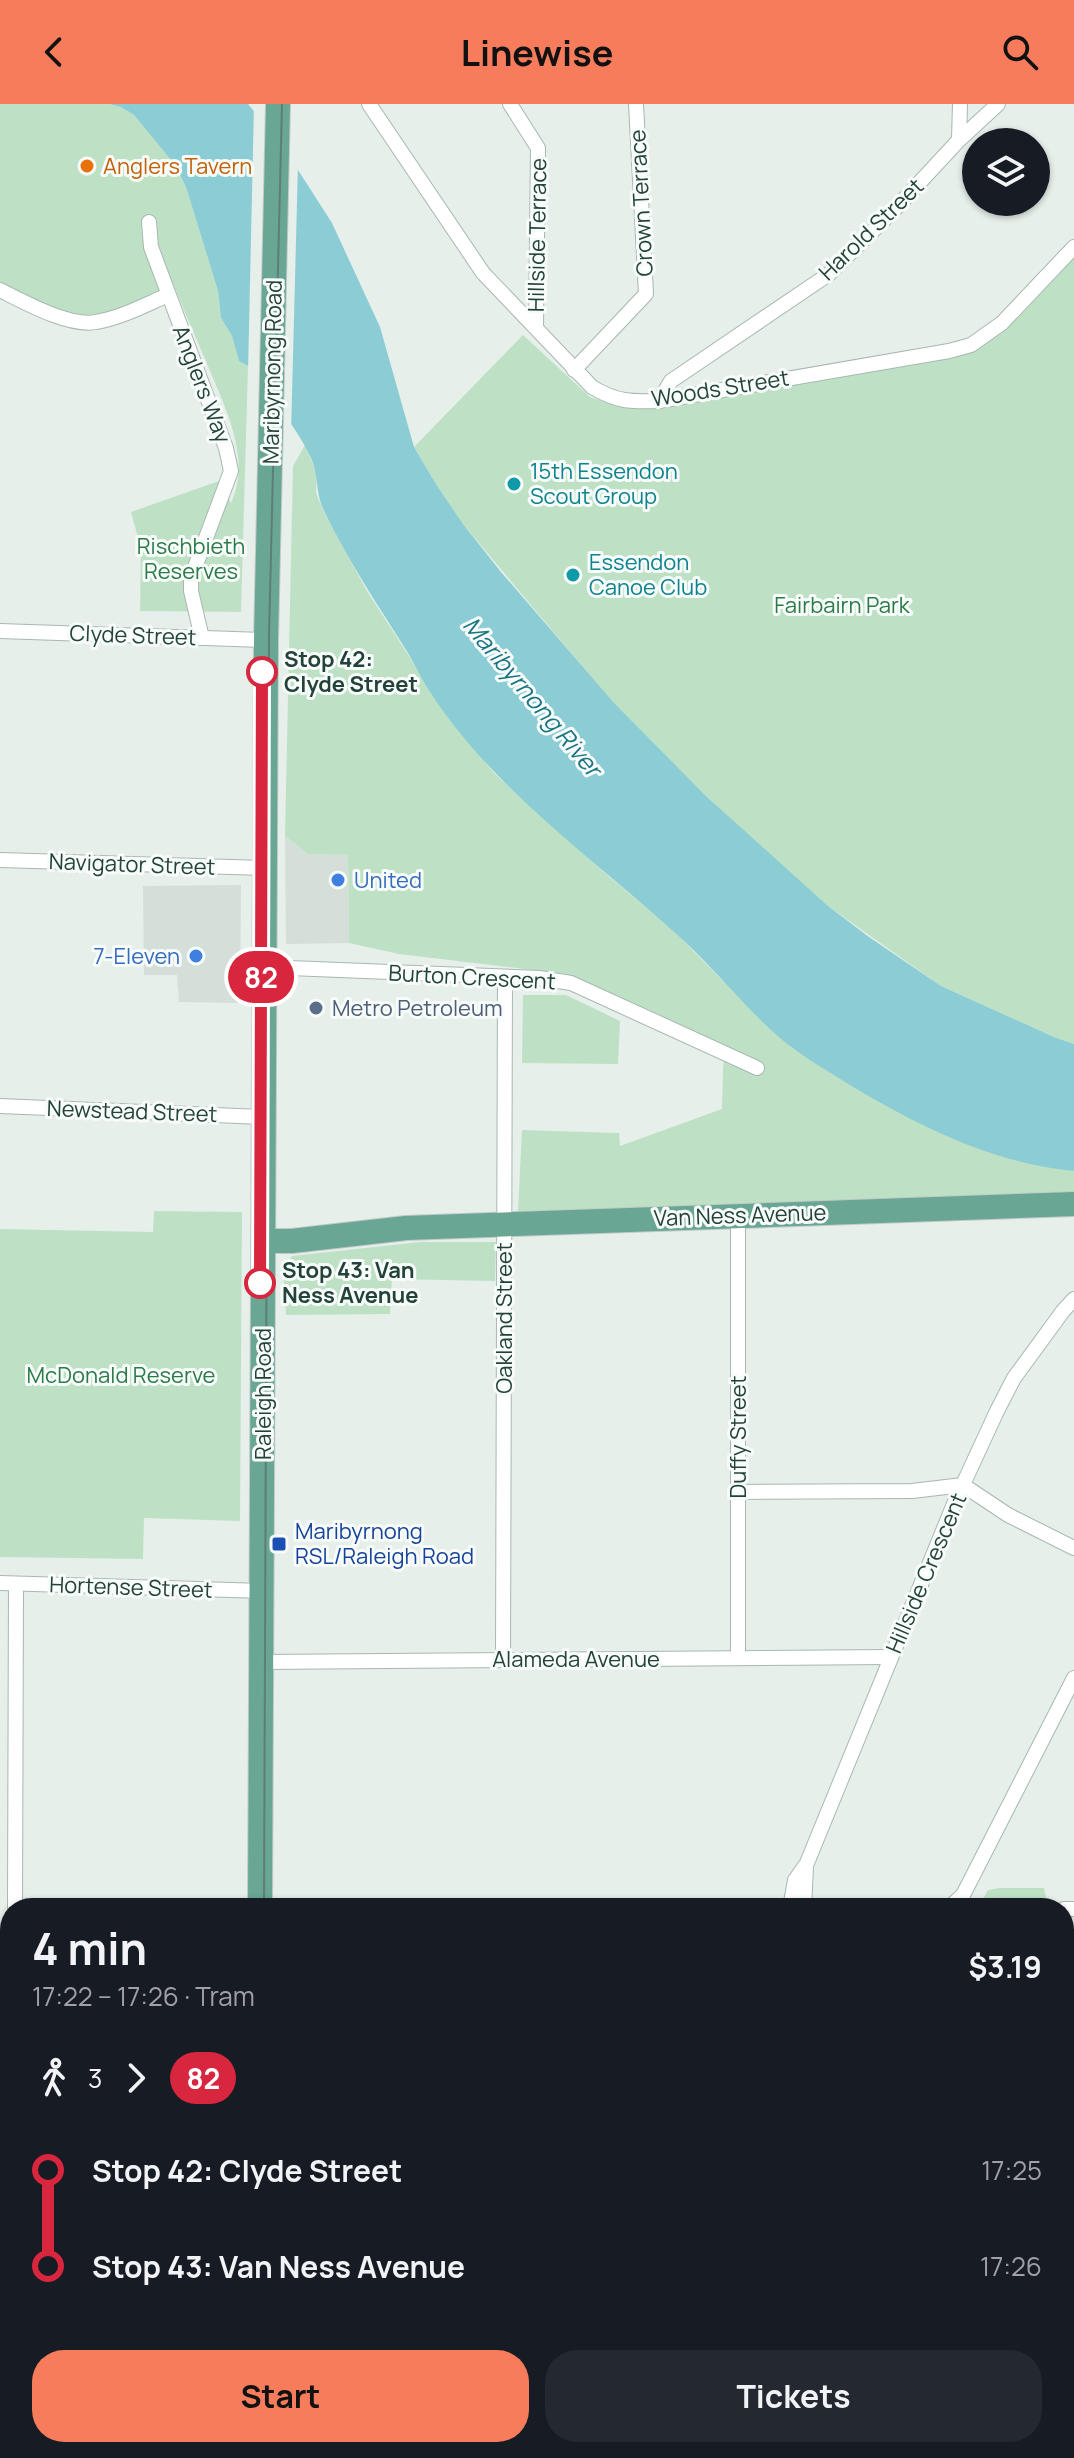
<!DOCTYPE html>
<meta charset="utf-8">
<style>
body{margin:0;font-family:Manrope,sans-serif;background:#242831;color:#f1f3f6;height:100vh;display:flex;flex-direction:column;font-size:30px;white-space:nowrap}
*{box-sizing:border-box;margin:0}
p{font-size:26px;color:#9ea1a6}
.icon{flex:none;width:44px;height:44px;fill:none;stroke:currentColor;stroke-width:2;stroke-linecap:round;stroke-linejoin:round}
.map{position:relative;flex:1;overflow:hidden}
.panel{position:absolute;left:0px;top:1794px;width:1074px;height:560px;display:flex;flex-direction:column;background:#171b24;border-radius:32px 32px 0 0;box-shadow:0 2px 6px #0004}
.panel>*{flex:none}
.badge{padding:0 16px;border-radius:26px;font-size:28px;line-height:52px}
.fabs{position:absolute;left:962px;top:24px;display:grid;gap:16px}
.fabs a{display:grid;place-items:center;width:88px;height:88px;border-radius:50%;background:#171b24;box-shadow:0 2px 6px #0004;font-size:40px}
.map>.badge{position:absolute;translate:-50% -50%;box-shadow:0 0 0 4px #fff}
.legs{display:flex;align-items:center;gap:12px;height:88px;padding:0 32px;font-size:26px}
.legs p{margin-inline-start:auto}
.head{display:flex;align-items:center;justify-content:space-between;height:136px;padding:0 32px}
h1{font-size:44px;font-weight:700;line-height:60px}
.primary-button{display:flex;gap:16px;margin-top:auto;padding:16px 32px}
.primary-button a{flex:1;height:92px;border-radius:32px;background:#f77c5c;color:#111;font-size:32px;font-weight:700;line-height:92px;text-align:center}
.primary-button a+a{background:#242831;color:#f1f3f6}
ul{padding:0 32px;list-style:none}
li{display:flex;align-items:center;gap:28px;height:96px;font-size:30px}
li i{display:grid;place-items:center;width:12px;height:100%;margin:0 10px;background:currentColor}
li i::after{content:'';width:20px;height:20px;margin:-10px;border:6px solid;border-radius:50%;background:#171b24}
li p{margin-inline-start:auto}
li:first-child i{background:linear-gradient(#0000 50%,currentColor 0)}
li:last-child i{background:linear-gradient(currentColor 50%,#0000 0)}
header{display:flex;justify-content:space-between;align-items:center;height:104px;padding:0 32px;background:#f77c5c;color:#111;font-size:36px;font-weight:700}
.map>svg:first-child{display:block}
.built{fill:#d4dfd9}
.green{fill:#bee1c6}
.water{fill:#8ccdd5}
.pier{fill:#e6efea}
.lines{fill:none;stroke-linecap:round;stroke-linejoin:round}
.street-casing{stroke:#a8b8b1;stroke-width:16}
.primary-casing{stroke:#c1cac8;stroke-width:26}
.street{stroke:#fff;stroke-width:14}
.primary{stroke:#69a694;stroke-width:24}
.tram{stroke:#5e7d74;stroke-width:2}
.line-1-casing{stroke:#fff;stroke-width:18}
.line-1{stroke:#d7263d;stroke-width:12}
.food-dot{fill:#e8710a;stroke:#f7fbf9;stroke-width:3}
.culture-dot{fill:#0f9aa8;stroke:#f7fbf9;stroke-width:3}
.stop-1-dot{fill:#fff;stroke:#d7263d;stroke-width:4}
.shop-dot{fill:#3f7fe0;stroke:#f7fbf9;stroke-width:3}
.service-dot{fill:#5c6f8a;stroke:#f7fbf9;stroke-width:3}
.transit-dot{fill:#1a4fb4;stroke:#f7fbf9;stroke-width:3}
.labels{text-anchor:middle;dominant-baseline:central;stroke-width:6;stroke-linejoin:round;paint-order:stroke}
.food-label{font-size:22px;fill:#c56008;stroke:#f7fbf9;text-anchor:start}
.street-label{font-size:22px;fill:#234239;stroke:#f7fbf9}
.culture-label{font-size:22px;fill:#0d838f;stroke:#f7fbf9;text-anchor:start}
.park-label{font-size:22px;fill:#2b7b47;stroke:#f7fbf9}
.stop-label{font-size:22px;font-weight:bold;fill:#234239;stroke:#f7fbf9;text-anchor:start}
.shop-label{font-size:22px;fill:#366cbe;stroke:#f7fbf9;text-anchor:start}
.service-label{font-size:22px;fill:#4e5e75;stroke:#f7fbf9;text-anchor:start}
.transit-label{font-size:22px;fill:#164399;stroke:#f7fbf9;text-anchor:start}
.water-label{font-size:24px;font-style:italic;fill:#1a7482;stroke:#f7fbf9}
</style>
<header><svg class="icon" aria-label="back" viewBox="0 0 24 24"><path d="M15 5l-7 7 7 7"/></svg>Linewise<svg class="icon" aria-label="search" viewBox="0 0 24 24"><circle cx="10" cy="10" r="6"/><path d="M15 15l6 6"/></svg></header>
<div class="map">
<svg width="1074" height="2354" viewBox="0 0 1074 2354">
<rect width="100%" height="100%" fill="#e6efea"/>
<!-- built -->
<g class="built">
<path d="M285 732 308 750 348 751 349 839 286 840Z"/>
<path d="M241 781 240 899 179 898 177 871H144L143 782Z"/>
<path d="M1064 1833H1074V2354H723V2344H1064Z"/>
<rect x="421" y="2344" width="134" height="10"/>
</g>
<!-- green -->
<g class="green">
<path d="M0 0H109L121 3 134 11 175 61 186 83 218 187 221 214 232 232 239 257 248 262 241 508 140 507 141 445 131 408 219 377 231 399C252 354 225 304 208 262 197 236 185 209 174 182 151 190 128 203 105 210 69 220 31 192 0 178Z"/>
<path d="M1074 140V940L1054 933 941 882 828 802 780 760 707 693 613 599 463 420 436 380 414 343 523 231 590 293 607 299 636 302 956 245 983 231Z"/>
<path d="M305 341 317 370 316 389 324 408 367 487 409 552 432 591 494 669 606 770 674 827 756 911 1067 1066 1074 1067V1091L518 1107 522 1026 619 1029 620 1042 722 1005 723 964 726 942 566 870 399 850 349 839 348 751 308 750 285 732 293 362Z"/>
<path d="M523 891H566L620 917 618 960 522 959Z"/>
<path d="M154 1107 242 1108 240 1417 144 1414 143 1455 0 1453V1125L153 1128Z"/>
<path d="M420 1138H496L495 1177 392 1175 390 1210 286 1211 283 1164 292 1152Z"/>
<path d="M1000 1784H1044L1048 1804H978L988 1786Z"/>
</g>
<!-- water -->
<path class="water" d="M109 0H248L282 41 332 119 380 223 414 343 436 380 463 420 501 468 614 599 707 693 828 802 869 833 941 882 1054 933 1074 940V1067C991 1059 916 1021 845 978 823 964 800 951 780 934 742 901 711 860 673 827 590 752 495 686 432 591 423 578 416 563 408 549 379 503 349 458 325 409 314 387 320 372 310 352 295 320 269 291 248 262L239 257 232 232 221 214 218 187 186 83 175 61 134 11 121 3Z"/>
<!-- pier -->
<path class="pier" d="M254 1 286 38 298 60 291 329 248 269Z"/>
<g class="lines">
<!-- street casing -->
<g class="street-casing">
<g id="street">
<path d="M369 0 483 169 592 283C617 298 631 298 659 297L949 247 971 241 1002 219 1074 143"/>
<path d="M510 0 538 44 536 223"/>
<path d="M959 36 960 0"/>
<path d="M149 118 151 143 226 344 231 367 191 474V487L202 534"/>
<path d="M0 186C24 198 69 223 96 218 121 214 145 201 168 191"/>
<path d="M574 266 646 190 636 0"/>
<path d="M659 297 671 277 829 170 896 104 959 36 998 0"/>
<path d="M0 527 266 536"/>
<path d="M0 756 265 764"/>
<path d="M264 863 539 874 571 879 757 964"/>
<path d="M0 1002 264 1013"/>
<path d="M738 1112V1554"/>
<path d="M738 1388 912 1387 963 1381 1008 1411 1074 1444"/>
<path d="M0 1479 262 1487"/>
<path d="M503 1555 505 873"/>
<path d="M261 1558 891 1553"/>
<path d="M15 1804 16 1480"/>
<path d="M790 1804 795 1776 807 1759 954 1400 997 1307 1014 1274 1063 1207 1074 1195"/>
<path d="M804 1804 806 1763"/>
<path d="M942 1804 950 1803 963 1791 1074 1574"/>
<path d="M1064 1805H1074"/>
<path d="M1064 1860 1074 1859"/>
<path d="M1064 1875 1074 1873"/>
<path d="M0 1937H10"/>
<path d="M0 1950H10"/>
<path d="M0 2333 10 2320"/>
<path d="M571 2354V2344"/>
<path d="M761 2354V2344"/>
<path d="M777 2354V2344"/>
</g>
</g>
<!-- primary casing -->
<g class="primary-casing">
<g id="primary">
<path d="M264 1137H292L406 1124 1074 1100"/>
<path d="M260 1804 266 536 278 0"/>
<path d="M257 2354V2344"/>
</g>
</g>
<!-- street -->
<use href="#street" class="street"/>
<!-- primary -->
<use href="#primary" class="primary"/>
<!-- tram -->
<g class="tram">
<path d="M264 1804 269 530 282 0"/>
<path d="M261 2354V2344"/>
</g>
</g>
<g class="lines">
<!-- line-1 casing -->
<g class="line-1-casing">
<path id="line-1" d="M260 1179 262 568"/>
</g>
<!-- line-1 -->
<use href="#line-1" class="line-1"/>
</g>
<!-- markers -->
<circle class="food-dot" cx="87" cy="62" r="8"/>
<g class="culture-dot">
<circle cx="514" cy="380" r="8"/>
<circle cx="573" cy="471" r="8"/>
</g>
<g class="stop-1-dot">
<circle cx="262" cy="568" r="14"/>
<circle cx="260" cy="1179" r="14"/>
</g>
<g class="shop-dot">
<circle cx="338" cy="776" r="8"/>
<circle cx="196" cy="852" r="8"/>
</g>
<circle class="service-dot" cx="316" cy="904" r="8"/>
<rect class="transit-dot" x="271" y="1432" width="16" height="16" rx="4"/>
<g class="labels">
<!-- food labels -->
<g class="food-label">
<text x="103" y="62">Anglers Tavern</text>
</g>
<!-- street labels -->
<g class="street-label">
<text transform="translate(641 99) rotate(-93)">Crown Terrace</text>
<text transform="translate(871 125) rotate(-44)">Harold Street</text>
<text transform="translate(537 131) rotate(-89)">Hillside Terrace</text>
<text transform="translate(272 268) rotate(-89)">Maribyrnong Road</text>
<text transform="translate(202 280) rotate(69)">Anglers Way</text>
<text transform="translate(720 284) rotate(-9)">Woods Street</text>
<text transform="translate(133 531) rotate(2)">Clyde Street</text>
<text transform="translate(132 760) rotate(2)">Navigator Street</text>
<text transform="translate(472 873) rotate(3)">Burton Crescent</text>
<text transform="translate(132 1007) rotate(2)">Newstead Street</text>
<text transform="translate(740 1111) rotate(-2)">Van Ness Avenue</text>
<text transform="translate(504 1214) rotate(-90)">Oakland Street</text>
<text transform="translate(263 1290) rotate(-90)">Raleigh Road</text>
<text transform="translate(738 1333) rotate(-90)">Duffy Street</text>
<text transform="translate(926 1469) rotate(-67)">Hillside Crescent</text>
<text transform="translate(131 1483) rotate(2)">Hortense Street</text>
<text x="576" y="1555">Alameda Avenue</text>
</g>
<!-- culture labels -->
<g class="culture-label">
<text x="530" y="367">15th Essendon<tspan x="530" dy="25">Scout Group</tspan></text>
<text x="589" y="458">Essendon<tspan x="589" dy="25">Canoe Club</tspan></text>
</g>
<!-- park labels -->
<g class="park-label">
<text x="191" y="442">Rischbieth<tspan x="191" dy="25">Reserves</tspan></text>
<text x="842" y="501">Fairbairn Park</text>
<text x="121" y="1271">McDonald Reserve</text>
</g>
<!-- stop labels -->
<g class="stop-label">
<text x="284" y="555">Stop 42:<tspan x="284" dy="25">Clyde Street</tspan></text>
<text x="282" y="1166">Stop 43: Van<tspan x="282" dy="25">Ness Avenue</tspan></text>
</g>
<!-- shop labels -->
<g class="shop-label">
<text x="354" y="776">United</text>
<text x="180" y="852" text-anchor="end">7-Eleven</text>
</g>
<!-- service labels -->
<g class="service-label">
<text x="332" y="904">Metro Petroleum</text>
</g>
<!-- transit labels -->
<g class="transit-label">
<text x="295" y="1427">Maribyrnong<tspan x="295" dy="25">RSL/Raleigh Road</tspan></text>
</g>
<!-- water labels -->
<g class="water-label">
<text transform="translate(533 592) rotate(50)">Maribyrnong River</text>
</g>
</g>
</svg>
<div class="fabs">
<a><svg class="icon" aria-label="layers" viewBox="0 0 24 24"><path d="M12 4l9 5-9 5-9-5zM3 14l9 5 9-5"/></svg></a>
</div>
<b class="badge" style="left:261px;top:873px;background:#d7263d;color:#fff">82</b>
<section class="panel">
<div class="head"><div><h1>4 min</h1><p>17:22 – 17:26 · Tram</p></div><b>$3.19</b></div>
<div class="legs"><svg class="icon" aria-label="walk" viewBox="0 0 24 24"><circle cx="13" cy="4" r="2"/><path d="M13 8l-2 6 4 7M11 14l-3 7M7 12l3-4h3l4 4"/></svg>3<svg class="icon" aria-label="forward" viewBox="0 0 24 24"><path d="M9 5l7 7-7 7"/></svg><b class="badge" style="background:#d7263d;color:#fff">82</b></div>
<ul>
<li><i style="color:#d7263d"></i><b>Stop 42: Clyde Street</b><p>17:25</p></li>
<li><i style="color:#d7263d"></i><b>Stop 43: Van Ness Avenue</b><p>17:26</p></li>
</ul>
<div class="primary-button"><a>Start</a><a>Tickets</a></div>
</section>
</div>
